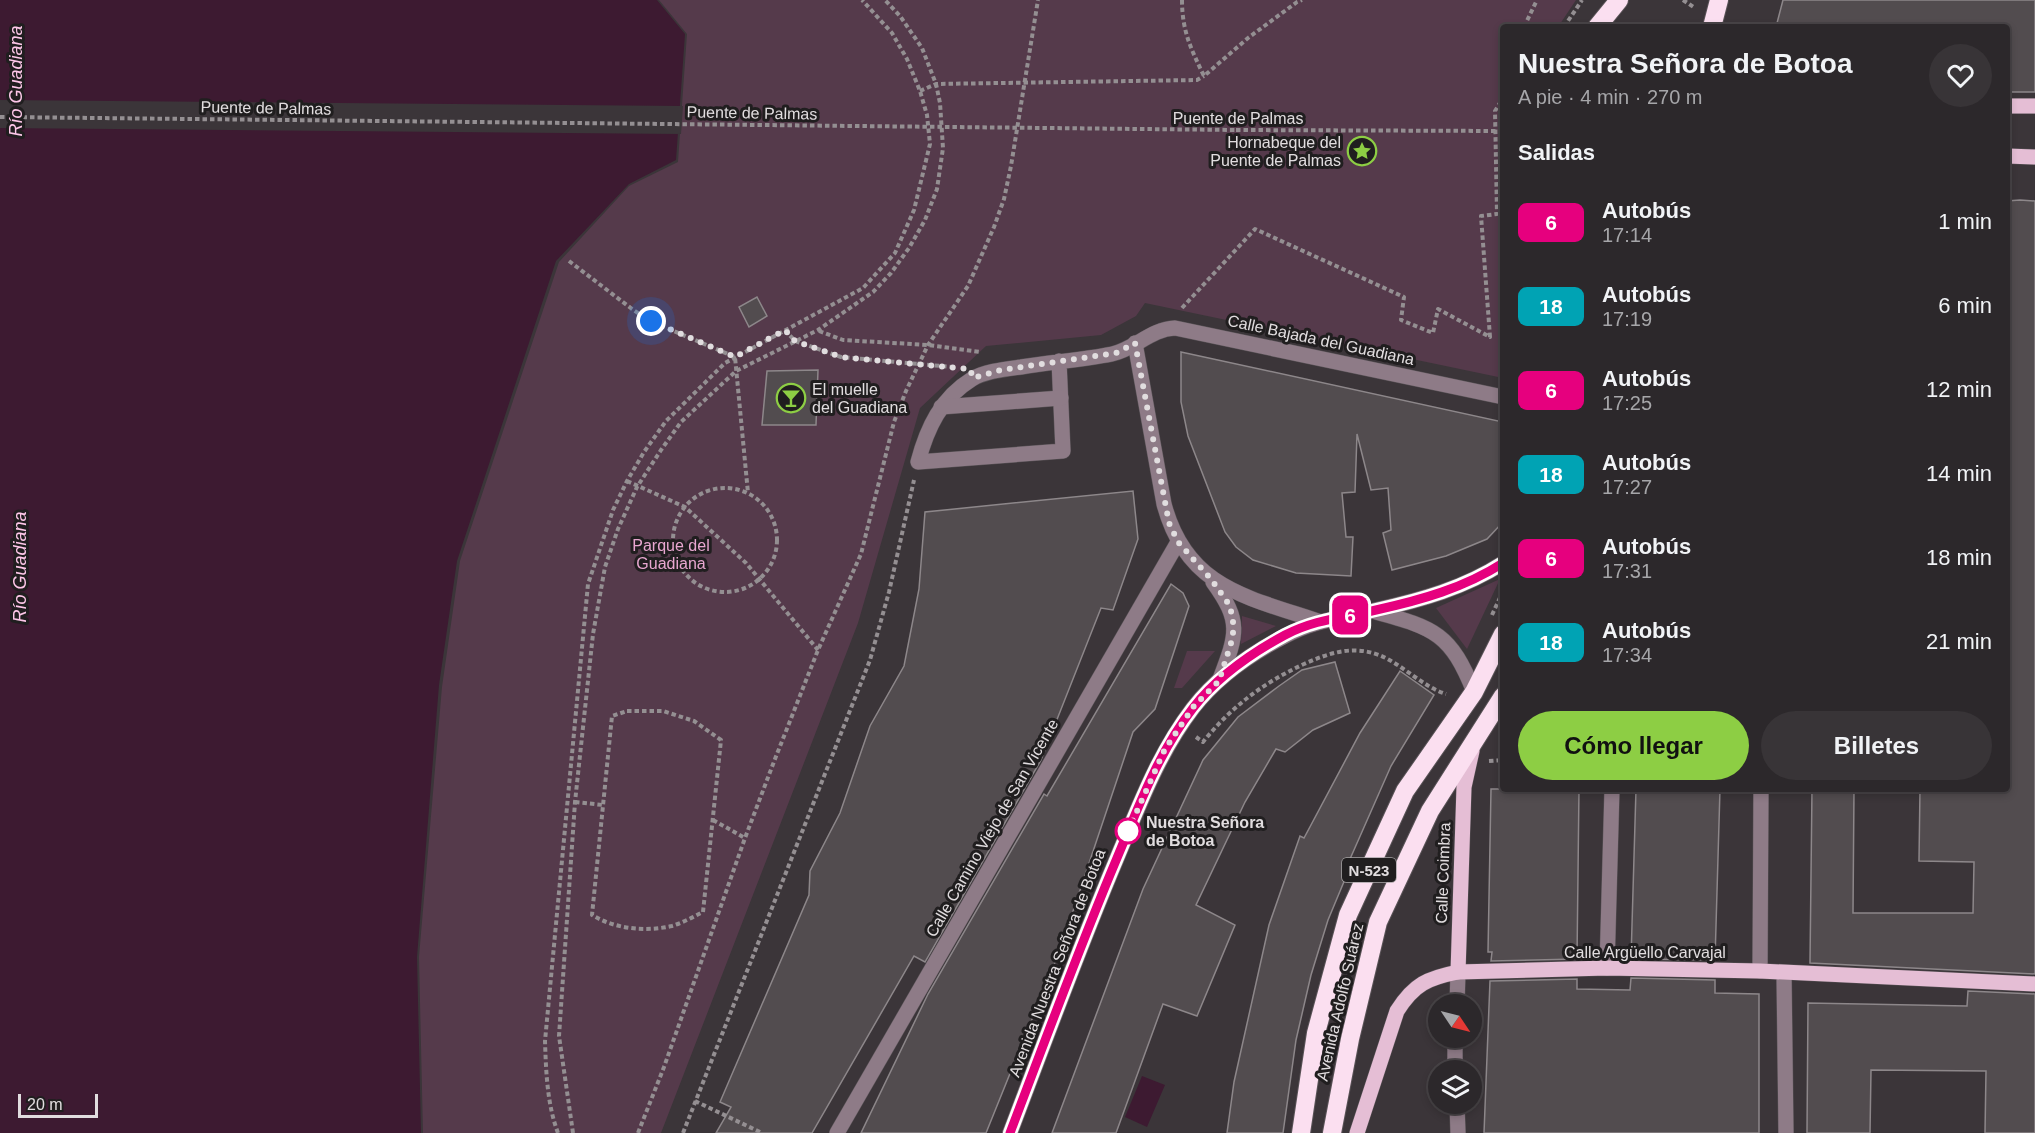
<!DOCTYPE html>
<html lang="es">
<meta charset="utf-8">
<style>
body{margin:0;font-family:Arial,sans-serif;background:#383437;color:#f1f3f6;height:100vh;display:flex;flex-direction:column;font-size:22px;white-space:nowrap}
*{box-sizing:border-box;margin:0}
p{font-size:20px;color:#a6a6a9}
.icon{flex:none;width:33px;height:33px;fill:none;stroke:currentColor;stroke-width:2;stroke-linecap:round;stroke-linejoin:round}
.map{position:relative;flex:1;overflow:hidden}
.drawer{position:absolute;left:1500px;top:24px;width:510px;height:768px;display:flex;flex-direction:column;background:#2c282b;border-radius:6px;box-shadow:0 3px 9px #0003,0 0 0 2px #484447}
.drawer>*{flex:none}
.badge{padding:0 12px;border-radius:9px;font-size:21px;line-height:39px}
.needle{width:39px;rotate:125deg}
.controls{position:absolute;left:1428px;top:994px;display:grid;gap:12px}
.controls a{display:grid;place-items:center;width:54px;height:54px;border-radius:50%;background:#2c282b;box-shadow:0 3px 9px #0003,0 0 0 2px #484447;font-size:30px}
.scale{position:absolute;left:18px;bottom:15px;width:80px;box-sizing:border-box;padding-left:6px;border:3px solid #e1dddf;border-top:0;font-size:16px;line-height:21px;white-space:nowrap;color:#e1dddf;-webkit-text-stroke:4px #201e1f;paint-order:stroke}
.you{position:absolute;width:30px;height:30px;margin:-15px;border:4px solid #fff;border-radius:50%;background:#1a73e8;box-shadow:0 0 0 9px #1a73e833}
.map>.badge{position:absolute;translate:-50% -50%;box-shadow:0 0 0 3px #fff}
h2{padding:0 18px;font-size:22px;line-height:54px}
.round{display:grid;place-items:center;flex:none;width:63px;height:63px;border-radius:32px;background:#383437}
.summary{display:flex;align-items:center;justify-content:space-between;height:102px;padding:0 18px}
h1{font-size:28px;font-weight:600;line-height:45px}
.button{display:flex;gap:12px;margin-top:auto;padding:12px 18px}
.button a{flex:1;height:69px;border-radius:36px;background:#8dce44;color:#111;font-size:24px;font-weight:600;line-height:69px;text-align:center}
.button a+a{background:#383437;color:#f1f3f6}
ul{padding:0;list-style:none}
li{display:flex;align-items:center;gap:18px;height:84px;padding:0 18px}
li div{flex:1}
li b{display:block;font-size:22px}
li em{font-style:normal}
li .badge{min-width:66px;font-weight:700;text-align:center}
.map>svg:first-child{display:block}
.green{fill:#553a4b}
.water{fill:#3d1a31}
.pier{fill:#3b3539}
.building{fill:#524c4f;stroke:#8d878a;stroke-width:1.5}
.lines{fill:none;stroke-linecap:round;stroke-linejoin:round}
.minor-casing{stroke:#595357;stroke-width:16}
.major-casing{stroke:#595357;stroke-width:16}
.highway-casing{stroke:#595357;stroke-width:20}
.path{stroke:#948f92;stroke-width:4;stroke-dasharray:4.5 3;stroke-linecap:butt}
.minor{stroke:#8e7b87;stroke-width:15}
.major{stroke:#e5bed5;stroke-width:15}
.highway{stroke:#fbdff0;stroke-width:18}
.path-bridge{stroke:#948f92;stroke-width:4;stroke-dasharray:4.5 3;stroke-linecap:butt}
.line-casing{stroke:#fff;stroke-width:14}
.line{stroke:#e6007e;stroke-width:9}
.walk{stroke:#e1dddf;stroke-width:6;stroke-dasharray:0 10.8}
.stop-dot{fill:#fff;stroke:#e6007e;stroke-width:3}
.labels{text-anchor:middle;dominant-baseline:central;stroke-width:6;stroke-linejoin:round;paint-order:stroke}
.shield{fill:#201e1f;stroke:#a7a4a5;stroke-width:1.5}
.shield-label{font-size:15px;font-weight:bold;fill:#e1dddf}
.street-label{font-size:16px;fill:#e1dddf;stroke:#201e1f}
.poi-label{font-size:16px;fill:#e1dddf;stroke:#201e1f;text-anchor:end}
.park-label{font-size:16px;fill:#e8a7d0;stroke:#201e1f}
.stop-label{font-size:16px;font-weight:bold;fill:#e1dddf;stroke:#201e1f;text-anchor:start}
.water-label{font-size:18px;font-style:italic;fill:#fec7e9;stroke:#201e1f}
</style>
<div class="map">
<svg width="2035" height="1133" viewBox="0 0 2035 1133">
<rect width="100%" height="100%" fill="#3b3539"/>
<!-- green -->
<g class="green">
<path d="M659 0H1576L1558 27H1503V378L1145 303 1136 316 1101 335 986 346 920 408 858 623 661 1133H423L419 957 442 687 460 561 559 262 629 186 678 162 687 34Z"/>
<path d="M1500 579 1467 649 1436 608Z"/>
<path d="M1242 616 1276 626 1241 644Z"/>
<path d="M1187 651H1215L1182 688H1174Z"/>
</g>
<!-- water -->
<g class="water">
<path d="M0 0H657L685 34 676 160 629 184 556 261 457 561 439 685 417 957 421 1133H0Z"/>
<path d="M1142 1076 1165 1085 1147 1127 1125 1117Z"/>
</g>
<!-- pier -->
<path class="pier" d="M0 100 683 106 681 134 0 128Z"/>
<!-- building -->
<g class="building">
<path d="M1783 0H2035V92H2007V27H1776Z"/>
<path d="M2020 200 2035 201V974L1810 963 1812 789H1854L1853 913H1973L1974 862 1919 861 1920 789H2007V201Z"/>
<path d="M757 297 767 316 749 327 739 307Z"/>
<path d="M1181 352 1503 422V522L1487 539 1446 556 1392 570 1383 533 1391 530 1388 488 1371 490 1357 434 1355 492 1342 493 1346 537H1353L1351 576 1296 573 1253 560 1236 547 1225 532 1188 436 1181 402Z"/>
<path d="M818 370 816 425H762L767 371Z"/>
<path d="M1133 491 1138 539 1113 610 1101 608 1041 760 925 962 914 956 812 1133H716L731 1107 720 1102 809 895 810 871 840 813 870 726 904 666 919 589 925 512Z"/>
<path d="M1171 584 1183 593 1189 606 1155 709 1133 732 1060 950 986 1133H861L928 994 1044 794 1047 796Z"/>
<path d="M1335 662 1350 713 1313 730 1285 752 1276 749 1245 802 1196 905 1235 925 1197 1016 1163 1004 1116 1133H1052L1143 889 1203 760 1238 717 1279 686 1302 670Z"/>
<path d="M1400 671 1434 695 1391 766 1350 859 1353 860 1328 920 1311 975 1296 1040 1283 1133H1227L1234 1082 1269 925 1300 836 1304 838 1360 733Z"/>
<path d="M1491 789H1579L1577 959 1491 961 1492 952H1488Z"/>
<path d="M1636 789H1720L1715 960 1631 959Z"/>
<path d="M1631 978 1715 980V993L1759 994V1133H1484L1490 981 1577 979V989L1630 990Z"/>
<path d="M1968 991 2035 994V1133H1985L1986 1071 1871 1070 1870 1133H1807L1808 1003 1967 1006Z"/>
</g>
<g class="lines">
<!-- minor casing -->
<g class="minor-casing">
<g id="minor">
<path d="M1135 343 1164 504C1186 587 1246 597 1318 621"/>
<path d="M1059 361 1063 451 918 462C927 428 941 398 972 379 985 371 1006 369 1021 367 1051 362 1082 360 1112 354 1135 349 1151 329 1175 328L1503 397"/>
<path d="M941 407 1061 398"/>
<path d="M1213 582C1242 622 1237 634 1220 679"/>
<path d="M1376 612C1435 628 1451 634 1474 692"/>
<path d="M1607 968 1612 789"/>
<path d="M1760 971 1761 789"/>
<path d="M1784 973 1786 1133"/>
<path d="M1457 1005 1458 972"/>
<path d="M1455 1071V1038"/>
<path d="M1457 1104 1458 1133"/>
<path d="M837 1133 1178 542"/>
<path d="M1010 1133C1045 1041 1079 948 1117 858 1139 806 1158 754 1193 708 1217 677 1250 654 1285 636 1316 619 1343 618 1376 610 1421 600 1464 588 1503 563"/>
</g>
</g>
<!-- major casing -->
<g class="major-casing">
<g id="major">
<path d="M2007 106H2035"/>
<path d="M2007 156 2035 157"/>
<path d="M1458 972 1464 787 1472 751"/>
<path d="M1357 1133 1397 1011C1414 984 1428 978 1458 972L1607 968 1760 971 2035 984"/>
</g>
</g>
<!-- highway casing -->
<g class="highway-casing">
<g id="highway">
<path d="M1597 27 1619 0"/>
<path d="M1712 27 1719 0"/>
<path d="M1301 1133 1316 1033 1348 915 1405 791 1474 692 1503 634"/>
<path d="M1332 1133 1350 1039 1378 922 1430 811 1503 696"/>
</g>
</g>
<!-- path -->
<g class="path">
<path d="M1182 0C1182 31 1191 49 1204 76L1248 38 1297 2 1302 0"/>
<path d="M1683 0 1695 8"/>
<path d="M1524 27 1537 0"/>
<path d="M1564 27 1582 0"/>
<path d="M920 91 936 84 1197 80 1204 76"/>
<path d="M1236 130 1503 131"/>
<path d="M569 261 632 309 650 321 735 357 748 493"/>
<path d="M1182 308 1255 229 1404 297 1401 320 1433 333 1438 309 1490 337 1481 216 1497 214 1495 111 1503 98"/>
<path d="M785 330 795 341 841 357 952 367"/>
<path d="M819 331 843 340 928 345 980 352"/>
<path d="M627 481 685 507 746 563 818 650"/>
<circle cx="725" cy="540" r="52"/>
<path d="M1492 615 1503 591"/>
<path d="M627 711H663L694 721 721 740 703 912C693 917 682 923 672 926 645 932 615 929 592 915L612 716Z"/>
<path d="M1196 737 1203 742C1231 707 1263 683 1304 664 1329 653 1352 645 1379 655 1402 664 1423 687 1446 694"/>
<path d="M1489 761 1503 760"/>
<path d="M575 802 603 805"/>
<path d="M713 820 745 838"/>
<path d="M695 1101 762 1133"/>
<path d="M558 1133C547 1104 546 1071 545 1041L588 584 613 510 627 481 644 452 666 421 725 363 863 288 895 253 914 210 930 144 927 115 920 91 907 59 892 33 862 0"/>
<path d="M573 1133 559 1036 575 802 593 634 605 567 618 529 637 487 661 450 681 422 736 371 818 330 873 292 891 273 909 248 925 220 937 189 943 148 940 103 936 84 922 48 900 16 885 0"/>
<path d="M638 1133 664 1067 745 838 775 759 818 650 861 554 894 422 906 391 928 345 968 286 994 227 1004 199 1011 166 1038 0"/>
<path d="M683 1133 870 660 889 592 914 480"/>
</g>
<!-- minor -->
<use href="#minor" class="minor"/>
<!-- major -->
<use href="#major" class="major"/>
<!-- highway -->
<use href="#highway" class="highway"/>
<!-- path-bridge -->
<path class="path-bridge" d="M0 117 1236 130"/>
</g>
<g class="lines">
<!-- line casing -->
<g class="line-casing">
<path id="line" d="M1010 1133C1045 1041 1079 948 1117 858 1139 806 1158 753 1193 708 1217 677 1250 654 1285 635 1316 619 1342 618 1376 610 1421 600 1464 588 1503 563"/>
</g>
<!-- line -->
<use href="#line" class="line"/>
<!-- walk -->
<path class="walk" d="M651 321 735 357 785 330 795 341 841 357 970 369 973 378 1001 370 1116 353 1135 343 1169 523 1178 542 1211 579 1228 603 1233 617V637L1219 681 1194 706 1165 749 1128 831"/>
</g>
<!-- icons -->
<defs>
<g id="sight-ring" transform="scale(1.5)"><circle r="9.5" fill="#201e1f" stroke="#8dce44" stroke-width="1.5"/><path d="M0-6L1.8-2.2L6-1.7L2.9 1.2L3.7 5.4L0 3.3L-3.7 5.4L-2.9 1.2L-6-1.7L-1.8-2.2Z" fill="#8dce44"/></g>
<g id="bar-ring" transform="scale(1.5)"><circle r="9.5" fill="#201e1f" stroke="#8dce44" stroke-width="1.5"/><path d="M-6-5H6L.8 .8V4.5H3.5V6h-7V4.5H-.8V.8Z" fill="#8dce44"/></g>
</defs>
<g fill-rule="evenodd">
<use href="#sight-ring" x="1362" y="151"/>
<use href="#bar-ring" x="791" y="398"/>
</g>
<!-- markers -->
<circle class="stop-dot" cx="1128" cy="831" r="12"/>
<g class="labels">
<!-- shield labels -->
<rect class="shield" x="1342" y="858" width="54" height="24" rx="4.5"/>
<g class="shield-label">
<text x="1369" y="870">N-523</text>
</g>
<!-- street labels -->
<g class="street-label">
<text transform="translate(266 108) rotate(1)">Puente de Palmas</text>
<text transform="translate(752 113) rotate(1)">Puente de Palmas</text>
<text x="1238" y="118">Puente de Palmas</text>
<text transform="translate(1321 340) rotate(12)">Calle Bajada del Guadiana</text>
<text transform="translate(992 828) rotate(-60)">Calle Camino Viejo de San Vicente</text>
<text transform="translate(1443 873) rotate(-88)">Calle Coimbra</text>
<text x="1645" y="952">Calle Argüello Carvajal</text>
<text transform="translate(1057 963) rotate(-69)">Avenida Nuestra Señora de Botoa</text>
<text transform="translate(1340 1002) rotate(-77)">Avenida Adolfo Suárez</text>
</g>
<!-- poi labels -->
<g class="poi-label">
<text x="1341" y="142">Hornabeque del<tspan x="1341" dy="18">Puente de Palmas</tspan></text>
<text x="812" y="389" text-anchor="start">El muelle<tspan x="812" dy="18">del Guadiana</tspan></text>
</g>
<!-- park labels -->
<g class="park-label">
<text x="671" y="545">Parque del<tspan x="671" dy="18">Guadiana</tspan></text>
</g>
<!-- stop labels -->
<g class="stop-label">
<text x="1146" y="822">Nuestra Señora<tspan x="1146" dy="18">de Botoa</tspan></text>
</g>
<!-- water labels -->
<g class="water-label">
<text transform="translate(16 81) rotate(-90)">Río Guadiana</text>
<text transform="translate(20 567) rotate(-90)">Río Guadiana</text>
</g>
</g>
</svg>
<div class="controls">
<a><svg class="needle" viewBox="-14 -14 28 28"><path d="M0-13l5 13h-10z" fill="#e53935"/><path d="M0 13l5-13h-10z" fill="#a6a6a9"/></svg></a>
<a><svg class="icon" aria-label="layers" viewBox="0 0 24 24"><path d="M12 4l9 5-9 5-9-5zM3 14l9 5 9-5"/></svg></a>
</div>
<div class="scale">20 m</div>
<div class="you" style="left:651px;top:321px"></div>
<b class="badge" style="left:1350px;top:615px;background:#e6007e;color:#fff">6</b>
<section class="drawer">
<div class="summary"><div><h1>Nuestra Señora de Botoa</h1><p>A pie · 4 min · 270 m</p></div><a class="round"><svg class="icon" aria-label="heart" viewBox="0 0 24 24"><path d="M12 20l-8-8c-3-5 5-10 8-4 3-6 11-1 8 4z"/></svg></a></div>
<h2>Salidas</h2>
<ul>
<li><span class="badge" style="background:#e6007e;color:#fff">6</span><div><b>Autobús</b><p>17:14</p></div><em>1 min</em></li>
<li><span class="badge" style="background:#00a3b4;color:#fff">18</span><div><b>Autobús</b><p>17:19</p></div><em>6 min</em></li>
<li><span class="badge" style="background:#e6007e;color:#fff">6</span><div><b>Autobús</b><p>17:25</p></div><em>12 min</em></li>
<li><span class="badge" style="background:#00a3b4;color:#fff">18</span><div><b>Autobús</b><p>17:27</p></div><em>14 min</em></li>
<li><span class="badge" style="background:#e6007e;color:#fff">6</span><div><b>Autobús</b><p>17:31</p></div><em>18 min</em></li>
<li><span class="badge" style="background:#00a3b4;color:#fff">18</span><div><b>Autobús</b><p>17:34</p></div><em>21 min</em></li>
</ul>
<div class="button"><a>Cómo llegar</a><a>Billetes</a></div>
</section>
</div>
